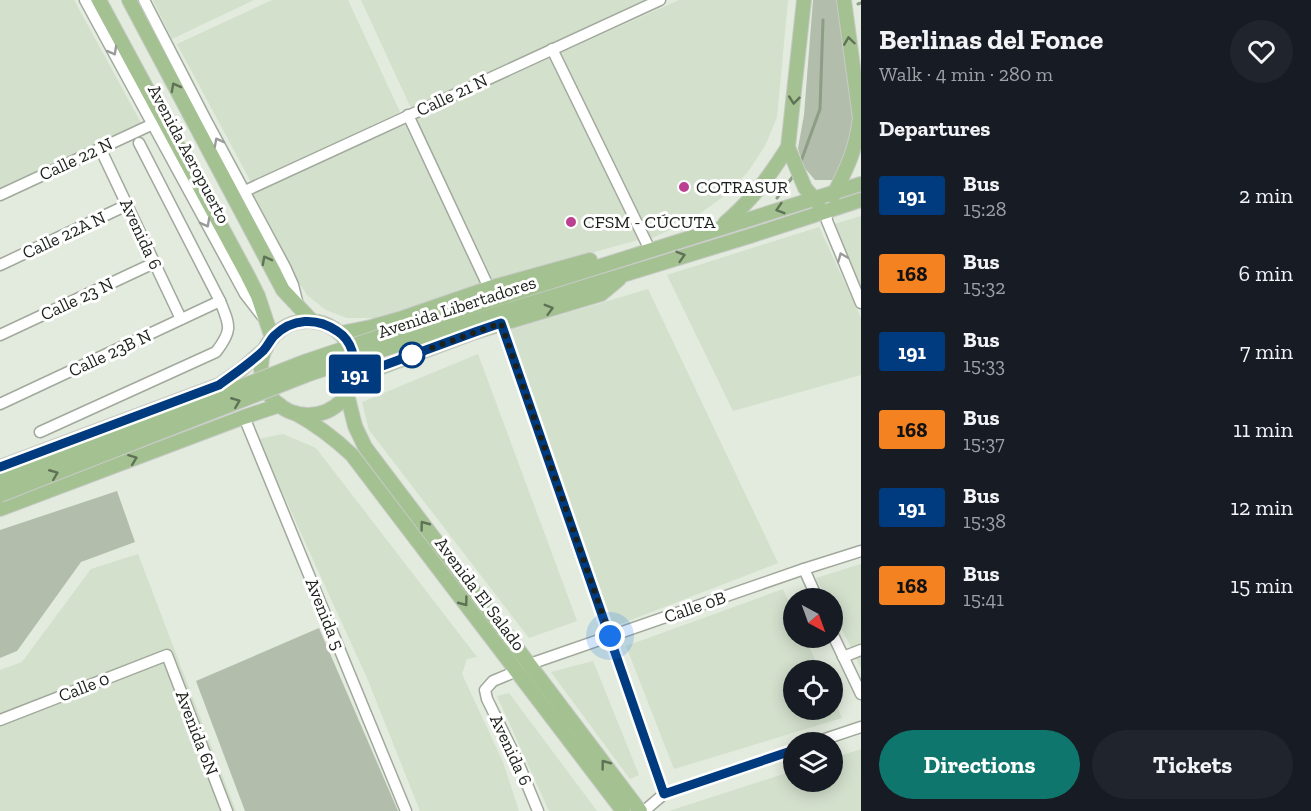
<!DOCTYPE html>
<meta charset="utf-8">
<style>
body{margin:0;font-family:"Zilla Slab",serif;background:#20242c;color:#f1f3f6;height:100vh;display:flex;flex-direction:column;font-size:22px;white-space:nowrap}
*{box-sizing:border-box;margin:0}
p{font-size:20px;color:#9ea1a6}
.icon{flex:none;width:33px;height:33px;fill:none;stroke:currentColor;stroke-width:2;stroke-linecap:round;stroke-linejoin:round}
.map{position:relative;flex:1;overflow:hidden}
.details{display:flex;flex-direction:column;background:#171b24;width:450px}
.details>*{flex:none}
.badge{padding:0 12px;border-radius:4px;font-size:21px;line-height:39px}
.needle{width:39px;rotate:139deg}
.tools{position:absolute;left:783px;top:588px;display:grid;gap:12px}
.tools a{display:grid;place-items:center;width:60px;height:60px;border-radius:50%;background:#171b24;box-shadow:0 3px 15px #0003;font-size:30px}
.you{position:absolute;width:30px;height:30px;margin:-15px;border:4px solid #fff;border-radius:50%;background:#1a73e8;box-shadow:0 0 0 9px #1a73e833}
.map>.badge{position:absolute;translate:-50% -50%;box-shadow:0 0 0 3px #fff}
h2{padding:0 18px;font-size:22px;line-height:54px}
.round{display:grid;place-items:center;flex:none;width:63px;height:63px;border-radius:32px;background:#20242c}
.summary{display:flex;align-items:center;justify-content:space-between;height:102px;padding:0 18px}
h1{font-size:28px;font-weight:700;line-height:45px}
.cta{display:flex;gap:12px;margin-top:auto;padding:12px 18px}
.cta a{flex:1;height:69px;border-radius:36px;background:#0f766e;color:#fff;font-size:24px;font-weight:700;line-height:69px;text-align:center}
.cta a+a{background:#20242c;color:#f1f3f6}
ul{padding:0;list-style:none}
li{display:flex;align-items:center;gap:18px;height:78px;padding:0 18px}
li div{flex:1}
li b{display:block;font-size:22px}
li em{font-style:normal}
li .badge{min-width:66px;font-weight:700;text-align:center}
main{display:flex;flex:1;min-height:0}
.map>svg:first-child{display:block}
.built{fill:#d3e0cc}
.green{fill:#b2bdac}
.lines{fill:none;stroke-linecap:round;stroke-linejoin:round}
.stream{stroke:#8c9e83;stroke-width:3}
.minor-casing{stroke:#a1a99c;stroke-width:13}
.major-casing{stroke:#c9cac9;stroke-width:16}
.minor{stroke:#fff;stroke-width:10}
.major{stroke:#a4c291;stroke-width:14}
.major-bridge-casing{stroke:#c9cac9;stroke-width:16;stroke-linecap:butt}
.major-bridge{stroke:#a4c291;stroke-width:14}
.oneway{stroke:#607256}
.oneway2{stroke:#999b99}
.line-casing{stroke:#fff;stroke-width:14}
.line{stroke:#003b80;stroke-width:9}
.walk{stroke:#1d211c;stroke-width:6;stroke-dasharray:0 10.8}
.poi-dot{fill:#bc4090;stroke:#fff;stroke-width:2}
.stop-dot{fill:#fff;stroke:#003b80;stroke-width:3}
.labels{text-anchor:middle;dominant-baseline:central;stroke-width:6;stroke-linejoin:round;paint-order:stroke}
.street-label{font-size:18px;fill:#1d211c;stroke:#fff}
.poi-label{font-size:18px;fill:#1d211c;stroke:#fff;text-anchor:start}
</style>
<main>
<div class="map">
<svg width="861" height="811" viewBox="0 0 861 811">
<rect width="100%" height="100%" fill="#e2ebdd"/>
<!-- built -->
<g class="built">
<path d="M0 0H74L141 123 0 188Z"/>
<path d="M153 0H254L172 39Z"/>
<path d="M272 0H348L400 112 251 182 177 44Z"/>
<path d="M361 0H645L411 108Z"/>
<path d="M679 0H788L777 117 765 146 747 173 723 197 691 220 650 239 560 53Z"/>
<path d="M550 58 638 240 493 280 416 119Z"/>
<path d="M405 125 481 285 375 318H347L326 310 307 295 291 271 252 193Z"/>
<path d="M861 216V288L834 224Z"/>
<path d="M819 227 861 318V375L733 411 667 275Z"/>
<path d="M648 289 778 563 610 628 507 331Z"/>
<path d="M478 354 577 621 529 638 369 430 362 402Z"/>
<path d="M283 434 316 448 477 657 467 659 462 674 503 762 519 811H420L367 678 258 439Z"/>
<path d="M138 554 236 811H0V670L22 662 91 569Z"/>
<path d="M861 564V668L833 611 832 598H826L816 578Z"/>
<path d="M783 589 793 612 794 638H805L820 670H794V710H832L833 697 842 718 674 769 626 646Z"/>
<path d="M593 661 639 775 630 779 551 672Z"/>
<path d="M509 693 597 811H549L497 696Z"/>
<path d="M861 749V811H669L793 771 794 782H832L833 758Z"/>
</g>
<!-- green -->
<g class="green">
<path d="M813 0H837L841 6 856 108 847 156 833 180H815L803 166 798 148 804 115Z"/>
<path d="M117 491 135 542 81 562 17 651 0 658V530Z"/>
<path d="M319 628 398 811H245L196 681Z"/>
</g>
<g class="lines">
<!-- stream -->
<g class="stream">
<path d="M858 4 861 3"/>
<path d="M800 164 820 109 823 20"/>
<path d="M777 198 794 175"/>
</g>
<!-- minor casing -->
<g class="minor-casing">
<g id="minor">
<path d="M85 0 245 294 262 316"/>
<path d="M144 0 207 122 285 267 293 285 298 305"/>
<path d="M552 49 650 250"/>
<path d="M408 115 489 288"/>
<path d="M100 148 181 319"/>
<path d="M245 191 660 0"/>
<path d="M0 195 153 124"/>
<path d="M826 211 827 221 861 303"/>
<path d="M0 265 127 205"/>
<path d="M501 323 664 794"/>
<path d="M0 335 154 263"/>
<path d="M0 404 220 301"/>
<path d="M244 417 406 811"/>
<path d="M40 432 216 352C233 330 230 326 220 301L139 143"/>
<path d="M804 569 817 598"/>
<path d="M832 633 861 694"/>
<path d="M843 657 861 650"/>
<path d="M530 664 804 569 861 551"/>
<path d="M517 671 493 681 485 690 487 699 517 760 538 811"/>
<path d="M0 720 167 655 227 811"/>
<path d="M816 742 861 727"/>
<path d="M644 811 664 794 794 750"/>
</g>
</g>
<!-- major casing -->
<g class="major-casing">
<g id="major">
<path d="M99 0 248 276 258 296 272 338"/>
<path d="M129 0 283 290 312 321"/>
<path d="M804 0 788 147 805 188 818 203"/>
<path d="M833 196C847 168 856 150 860 118L844 0"/>
<path d="M725 223C752 200 769 177 788 147"/>
<circle cx="308" cy="368" r="47"/>
<path d="M423 322 861 184"/>
<path d="M341 333 371 327 399 319 489 288 590 260"/>
<path d="M424 336 750 236 861 200"/>
<path d="M355 377 475 332 601 294 619 279"/>
<path d="M347 394 355 426 365 447 640 811"/>
<path d="M295 413C317 425 333 437 352 455L623 811"/>
<path d="M0 467 219 385 242 369 266 348"/>
<path d="M0 509 244 417 280 405"/>
</g>
</g>
<!-- minor -->
<use href="#minor" class="minor"/>
<!-- major -->
<use href="#major" class="major"/>
<!-- major-bridge casing -->
<g class="major-bridge-casing">
<g id="major-bridge">
<path d="M0 481 304 362 423 322"/>
<path d="M0 495 309 374 424 336"/>
</g>
</g>
<!-- major-bridge -->
<use href="#major-bridge" class="major-bridge"/>
</g>
<!-- one-way arrows -->
<defs><path id="oneway-chevron" d="M-2-3.5L2.5 0L-2 3.5" fill="none" stroke-width="1.6" stroke-linecap="round" stroke-linejoin="round" transform="scale(1.5)"/></defs>
<g class="oneway">
<use href="#oneway-chevron" transform="translate(849 41) rotate(-98)"/>
<use href="#oneway-chevron" transform="translate(175 87) rotate(-118)"/>
<use href="#oneway-chevron" transform="translate(794 100) rotate(96)"/>
<use href="#oneway-chevron" transform="translate(780 209) rotate(163)"/>
<use href="#oneway-chevron" transform="translate(681 256) rotate(-17)"/>
<use href="#oneway-chevron" transform="translate(266 260) rotate(-118)"/>
<use href="#oneway-chevron" transform="translate(549 309) rotate(-16)"/>
<use href="#oneway-chevron" transform="translate(236 402) rotate(-22)"/>
<use href="#oneway-chevron" transform="translate(133 459) rotate(-21)"/>
<use href="#oneway-chevron" transform="translate(54 474) rotate(-22)"/>
<use href="#oneway-chevron" transform="translate(424 525) rotate(-127)"/>
<use href="#oneway-chevron" transform="translate(464 602) rotate(53)"/>
<use href="#oneway-chevron" transform="translate(605 764) rotate(-127)"/>
</g>
<g class="oneway2">
<use href="#oneway-chevron" transform="translate(113 51) rotate(61)"/>
<use href="#oneway-chevron" transform="translate(218 142) rotate(-118)"/>
<use href="#oneway-chevron" transform="translate(206 223) rotate(62)"/>
<use href="#oneway-chevron" transform="translate(842 257) rotate(-112)"/>
</g>
<g class="lines">
<!-- line casing -->
<g class="line-casing">
<path id="line" d="M0 467 219 385C234 374 249 364 263 351 268 346 270 340 274 336 292 318 317 317 337 331 353 341 355 359 355 376L475 332 501 323 664 794 794 750"/>
</g>
<!-- line -->
<use href="#line" class="line"/>
<!-- walk -->
<path class="walk" d="M412 355 501 323 610 636"/>
</g>
<!-- markers -->
<g class="poi-dot">
<circle cx="684" cy="187" r="6"/>
<circle cx="571" cy="222" r="6"/>
</g>
<circle class="stop-dot" cx="412" cy="355" r="12"/>
<g class="labels">
<!-- street labels -->
<g class="street-label">
<text transform="translate(452 95) rotate(-25)">Calle 21 N</text>
<text transform="translate(189 154) rotate(62)">Avenida Aeropuerto</text>
<text transform="translate(76 159) rotate(-25)">Calle 22 N</text>
<text transform="translate(141 234) rotate(65)">Avenida 6</text>
<text transform="translate(64 235) rotate(-25)">Calle 22A N</text>
<text transform="translate(77 299) rotate(-25)">Calle 23 N</text>
<text transform="translate(457 307) rotate(-18)">Avenida Libertadores</text>
<text transform="translate(110 353) rotate(-25)">Calle 23B N</text>
<text transform="translate(480 594) rotate(53)">Avenida El Salado</text>
<text transform="translate(695 607) rotate(-19)">Calle 0B</text>
<text transform="translate(325 614) rotate(68)">Avenida 5</text>
<text transform="translate(84 687) rotate(-21)">Calle 0</text>
<text transform="translate(197 733) rotate(69)">Avenida 6N</text>
<text transform="translate(511 750) rotate(65)">Avenida 6</text>
</g>
<!-- poi labels -->
<g class="poi-label">
<text x="696" y="187">COTRASUR</text>
<text x="583" y="222">CFSM - CÚCUTA</text>
</g>
</g>
</svg>
<div class="tools">
<a><svg class="needle" viewBox="-14 -14 28 28"><path d="M0-13l5 13h-10z" fill="#e53935"/><path d="M0 13l5-13h-10z" fill="#9ea1a6"/></svg></a>
<a><svg class="icon" aria-label="locate" viewBox="0 0 24 24"><circle cx="12" cy="12" r="6"/><path d="M12 2v4M12 18v4M2 12h4M18 12h4"/></svg></a>
<a><svg class="icon" aria-label="layers" viewBox="0 0 24 24"><path d="M12 4l9 5-9 5-9-5zM3 14l9 5 9-5"/></svg></a>
</div>
<div class="you" style="left:610px;top:636px"></div>
<b class="badge" style="left:355px;top:374px;background:#003b80;color:#fff">191</b>
</div>
<section class="details">
<div class="summary"><div><h1>Berlinas del Fonce</h1><p>Walk · 4 min · 280 m</p></div><a class="round"><svg class="icon" aria-label="heart" viewBox="0 0 24 24"><path d="M12 20l-8-8c-3-5 5-10 8-4 3-6 11-1 8 4z"/></svg></a></div>
<h2>Departures</h2>
<ul>
<li><span class="badge" style="background:#003b80;color:#fff">191</span><div><b>Bus</b><p>15:28</p></div><em>2 min</em></li>
<li><span class="badge" style="background:#f58220;color:#111">168</span><div><b>Bus</b><p>15:32</p></div><em>6 min</em></li>
<li><span class="badge" style="background:#003b80;color:#fff">191</span><div><b>Bus</b><p>15:33</p></div><em>7 min</em></li>
<li><span class="badge" style="background:#f58220;color:#111">168</span><div><b>Bus</b><p>15:37</p></div><em>11 min</em></li>
<li><span class="badge" style="background:#003b80;color:#fff">191</span><div><b>Bus</b><p>15:38</p></div><em>12 min</em></li>
<li><span class="badge" style="background:#f58220;color:#111">168</span><div><b>Bus</b><p>15:41</p></div><em>15 min</em></li>
</ul>
<div class="cta"><a>Directions</a><a>Tickets</a></div>
</section>
</main>
